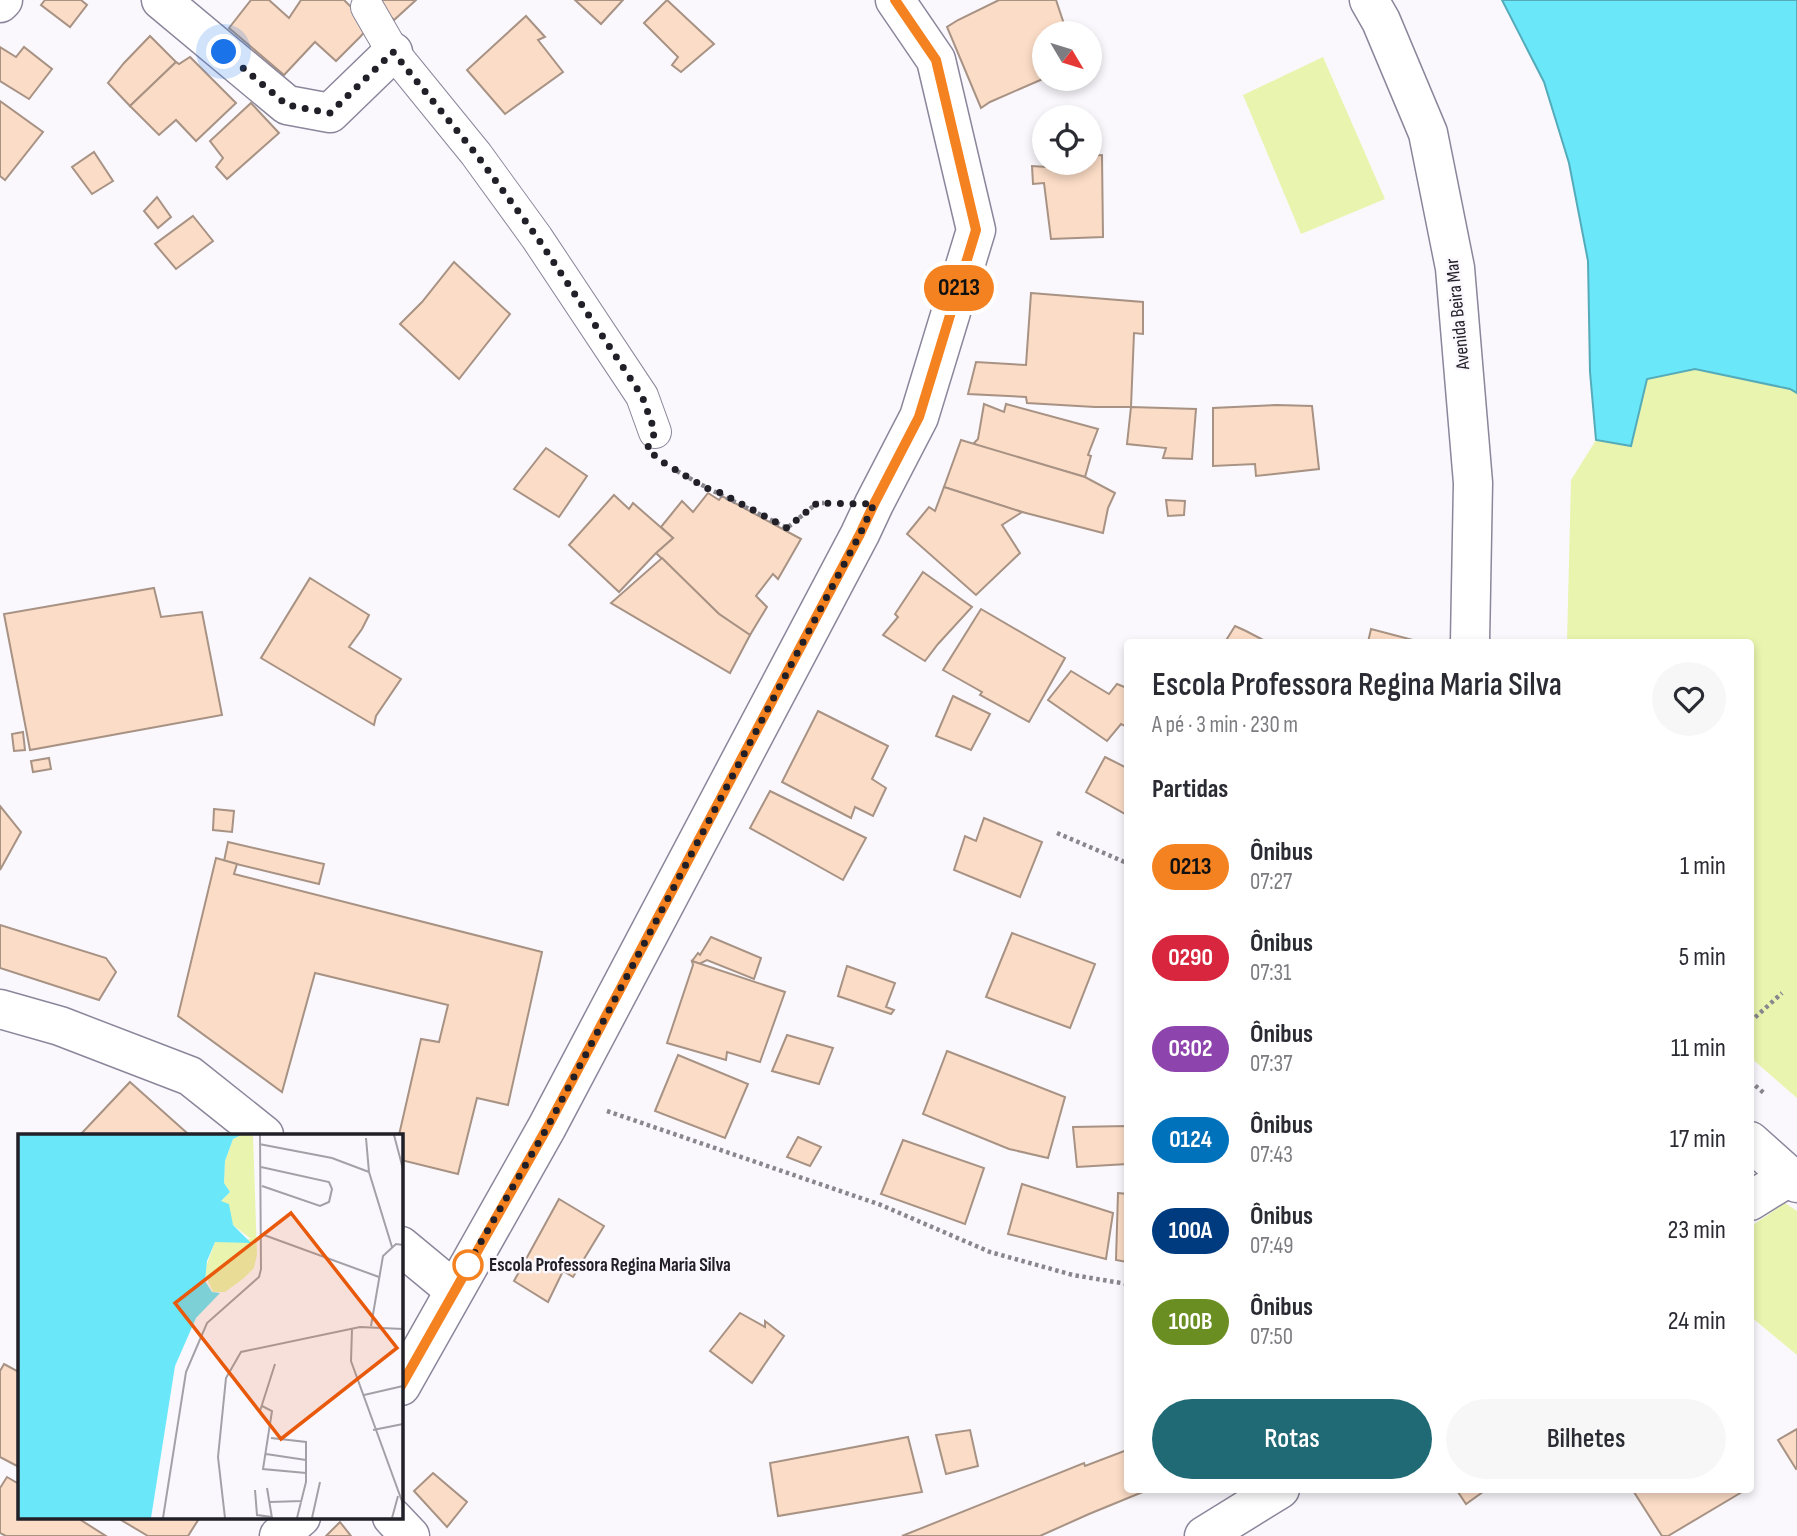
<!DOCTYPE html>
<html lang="pt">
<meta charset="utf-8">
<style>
body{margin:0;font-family:"Sofia Sans Condensed",sans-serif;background:#f7f7f7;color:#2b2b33;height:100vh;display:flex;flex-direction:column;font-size:26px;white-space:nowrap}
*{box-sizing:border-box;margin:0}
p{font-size:23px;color:#7c7c81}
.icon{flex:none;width:38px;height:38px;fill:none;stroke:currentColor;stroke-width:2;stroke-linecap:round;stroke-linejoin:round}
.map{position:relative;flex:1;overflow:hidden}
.side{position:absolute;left:1124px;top:639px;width:630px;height:854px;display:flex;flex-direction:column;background:#fff;border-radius:7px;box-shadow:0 4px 10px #0003}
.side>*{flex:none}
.badge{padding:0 14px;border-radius:23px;font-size:24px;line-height:46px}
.needle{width:46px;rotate:128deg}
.tools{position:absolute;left:1032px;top:21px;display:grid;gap:14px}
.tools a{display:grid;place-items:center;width:70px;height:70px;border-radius:50%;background:#fff;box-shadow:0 4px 10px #0003;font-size:35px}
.you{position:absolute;width:35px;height:35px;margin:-18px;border:5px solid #fff;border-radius:50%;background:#1a73e8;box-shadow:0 0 0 10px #1a73e833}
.map>.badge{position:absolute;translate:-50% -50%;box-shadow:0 0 0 4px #fff}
h2{padding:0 28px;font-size:26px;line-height:63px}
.round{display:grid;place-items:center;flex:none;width:74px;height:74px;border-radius:37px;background:#f7f7f7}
.head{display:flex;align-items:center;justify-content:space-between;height:119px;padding:0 28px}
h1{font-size:33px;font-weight:600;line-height:52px}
.primary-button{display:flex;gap:14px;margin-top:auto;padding:14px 28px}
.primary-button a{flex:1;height:80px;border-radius:42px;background:#206a75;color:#fff;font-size:28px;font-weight:600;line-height:80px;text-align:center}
.primary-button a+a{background:#f7f7f7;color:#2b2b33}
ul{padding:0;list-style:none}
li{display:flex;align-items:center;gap:21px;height:91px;padding:0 28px}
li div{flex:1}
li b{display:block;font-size:26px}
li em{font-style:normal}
li .badge{min-width:77px;font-weight:700;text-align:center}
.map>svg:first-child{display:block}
.green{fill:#e9f4ae}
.water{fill:#6ae7f9;stroke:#54abba;stroke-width:2}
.building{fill:#fbdcc6;stroke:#a79284;stroke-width:2}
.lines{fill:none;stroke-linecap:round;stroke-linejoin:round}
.lane-casing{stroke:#8b869b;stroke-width:34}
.street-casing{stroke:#8b869b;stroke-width:41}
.secondary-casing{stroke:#8b869b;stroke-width:41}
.path{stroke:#89878e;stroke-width:4.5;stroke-dasharray:3.5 3.5;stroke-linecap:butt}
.lane{stroke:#fff;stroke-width:32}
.street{stroke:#fff;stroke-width:38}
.secondary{stroke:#fff;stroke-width:38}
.line-casing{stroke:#fff;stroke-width:16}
.line{stroke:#f58220;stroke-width:10}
.walk{stroke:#211f27;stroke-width:7;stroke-dasharray:0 12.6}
.stop-dot{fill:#fff;stroke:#f58220;stroke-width:3.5}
.labels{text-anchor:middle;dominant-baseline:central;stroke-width:5;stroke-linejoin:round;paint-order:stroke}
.street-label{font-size:19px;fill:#211f27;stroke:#faf8fd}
.stop-label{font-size:19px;font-weight:bold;fill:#211f27;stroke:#faf8fd;text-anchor:start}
.inset-road{fill:none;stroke:#a3a1a7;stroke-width:2}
.view{fill:#e8590c;fill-opacity:0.15;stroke:#e8590c;stroke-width:3.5}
.inset-edge{fill:none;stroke:#211f27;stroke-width:3.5}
</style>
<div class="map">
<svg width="1797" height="1536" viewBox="0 0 1797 1536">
<rect width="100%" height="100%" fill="#faf8fd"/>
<!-- green -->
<g class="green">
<path d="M1323 57 1385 199 1301 234 1243 95Z"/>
<path d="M1695 369 1790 389 1797 393V1098L1750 1057V642H1567L1571 480 1596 440 1631 446 1646 379Z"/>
<path d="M1785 1203 1797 1211V1355L1750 1316V1227Z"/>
</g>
<!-- water -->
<path class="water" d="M1502 0H1797V393L1790 389 1695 369 1647 379 1631 446 1596 440 1590 372 1588 261 1569 163 1544 82Z"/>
<!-- building -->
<g class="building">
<path d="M45 0H81L87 5 70 27 41 5Z"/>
<path d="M251 0H269L289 18 301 0H344L370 26 360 37 336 61 315 42 284 75 229 28Z"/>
<path d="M374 0H416L394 20Z"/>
<path d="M575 0H623L601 24Z"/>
<path d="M667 0 714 44 681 72 672 65 678 57 644 23Z"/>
<path d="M999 0H1056L1067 33H1045V78L990 102 981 108 947 27 958 20Z"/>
<path d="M526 16 545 37 538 40 563 72 505 114 467 70Z"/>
<path d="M150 36 176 62 130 106 108 83 124 63Z"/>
<path d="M0 47 16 57 24 47 52 69 29 99 0 81Z"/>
<path d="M190 57 236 103 196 141 176 120 159 135 130 106 176 62 179 64Z"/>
<path d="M0 101 43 132 5 180 0 176Z"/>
<path d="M251 103 279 133 227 179 216 167 223 158 210 141Z"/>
<path d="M94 152 113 181 92 194 72 167Z"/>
<path d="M1102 155 1103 237 1051 239 1044 183 1033 184 1032 166 1047 167 1046 163H1090V156Z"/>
<path d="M157 197 171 217 158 228 144 211Z"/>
<path d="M193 216 213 241 176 269 155 244Z"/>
<path d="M454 262 510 314 459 379 400 324 422 302Z"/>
<path d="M1031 293 1143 302V334L1134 333 1131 407H1095L1027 403 1026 397 968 394 976 362 1026 365Z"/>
<path d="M984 404 1004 412 1006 404 1098 429 1088 455 1091 456 1085 477 977 446 974 443 978 439Z"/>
<path d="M1276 405 1312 406 1319 469 1256 476 1255 464 1213 466V408Z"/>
<path d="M1131 407 1196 409 1192 459 1163 458 1166 448 1127 444Z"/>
<path d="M961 440 1085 477 1115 493 1108 508 1103 533 1022 512 944 487Z"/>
<path d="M546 448 587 476 559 517 514 489Z"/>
<path d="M944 487 1022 512 1002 525 1020 553 976 595 907 534 929 507 935 511Z"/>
<path d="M708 493 719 500 722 496 801 539 778 579 773 574 756 596 767 607 750 635 719 614 656 553 673 538 661 527 682 501 693 512Z"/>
<path d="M614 495 629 509 633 503 673 538 656 553 619 592 569 545Z"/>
<path d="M1166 500 1185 501 1184 515 1168 516Z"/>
<path d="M662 558 719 614 750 635 730 673 611 603Z"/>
<path d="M923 572 972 607 938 644 925 661 883 635 898 617 895 614Z"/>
<path d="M310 578 369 615 362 629 349 647 401 679 376 716 374 725 261 658Z"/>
<path d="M154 588 161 617 202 612 222 715 30 750 4 614Z"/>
<path d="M981 609 1065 658 1029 722 980 695 982 692 943 670Z"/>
<path d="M1235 626 1246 631 1267 642H1225Z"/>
<path d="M1371 629 1413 640V642H1368Z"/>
<path d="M1071 671 1109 694 1117 684 1127 688V727L1121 724 1107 741 1048 700Z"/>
<path d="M953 696 990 714 971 750 936 736Z"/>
<path d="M818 711 888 746 872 779 886 788 873 816 855 807 851 818 782 782Z"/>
<path d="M23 732 25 750 14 751 12 734Z"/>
<path d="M1105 757 1127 768V815L1086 792Z"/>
<path d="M49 758 51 769 33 772 31 761Z"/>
<path d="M770 791 866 838 843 880 750 828Z"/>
<path d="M0 806 21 832 0 870Z"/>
<path d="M214 809 234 811 232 832 213 830Z"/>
<path d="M984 818 1042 842 1020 897 954 870 965 836 976 841Z"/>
<path d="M228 842 324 864 319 884 224 861Z"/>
<path d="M216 858 237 864 234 874 542 952 508 1105 477 1098 458 1174 401 1160V1135H399L421 1039 439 1042 448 1005 315 973 282 1092 178 1016Z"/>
<path d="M0 925 106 958 116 972 99 1000 0 968Z"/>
<path d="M1012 933 1095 964 1070 1028 986 997Z"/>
<path d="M711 937 761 958 754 979 707 960 699 964 692 961 698 953 700 955Z"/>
<path d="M692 961 785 992 760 1062 727 1052 726 1060 667 1043 693 965Z"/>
<path d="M847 966 895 983 886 1007 894 1010 891 1014 838 996Z"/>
<path d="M787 1035 833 1048 819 1084 772 1071Z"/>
<path d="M947 1051 1065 1097 1048 1158 1009 1149 923 1114Z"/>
<path d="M678 1055 748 1084 725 1138 655 1111Z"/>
<path d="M130 1082 187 1133 186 1135H80Z"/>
<path d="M1127 1126V1164L1077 1167 1073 1127Z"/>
<path d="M798 1137 821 1147 810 1166 787 1157Z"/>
<path d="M903 1140 984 1168 965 1224 881 1194Z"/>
<path d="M1022 1184 1113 1213 1106 1259 1008 1234Z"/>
<path d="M1118 1193 1127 1194V1262L1116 1260Z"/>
<path d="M559 1199 604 1226 573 1277 563 1271 548 1302 514 1281Z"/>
<path d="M740 1313 765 1327V1321L784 1336 752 1383 710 1351Z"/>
<path d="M4 1364 19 1372V1467L0 1457V1371Z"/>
<path d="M1797 1429V1468L1796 1469 1778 1440Z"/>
<path d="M970 1430 978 1466 946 1474 936 1435Z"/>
<path d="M908 1437 922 1492 778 1516 770 1463Z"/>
<path d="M1127 1450V1489H1150L1089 1514 1040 1536H902L1084 1463 1085 1466Z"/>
<path d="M433 1473 467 1502 447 1527 414 1491Z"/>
<path d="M7 1477 19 1484V1517H76L106 1536H6L0 1533V1488Z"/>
<path d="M1456 1489H1487L1466 1504Z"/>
<path d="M1632 1489H1740L1742 1492 1668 1536H1662Z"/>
<path d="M116 1517H200L188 1536H148Z"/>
<path d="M340 1522 351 1536H326Z"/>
</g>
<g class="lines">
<!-- lane casing -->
<g class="lane-casing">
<path id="lane" d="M367 7 393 52 476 154 537 238 642 396 655 432"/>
</g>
<!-- street casing -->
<g class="street-casing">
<g id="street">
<path d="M161 0 287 105 330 113 393 52"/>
<path d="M0 3 3 0"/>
<path d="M0 1009 60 1026 190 1076 264 1135"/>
<path d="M1750 1201 1789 1177"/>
<path d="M401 1246 454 1290"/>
<path d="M1204 1536 1280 1489"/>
</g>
</g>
<!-- secondary casing -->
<g class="secondary-casing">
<g id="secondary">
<path d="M1369 0 1381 21 1428 133 1455 268 1473 483 1470 642"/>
<path d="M1750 1141 1797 1183"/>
<path d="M401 1386 547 1127 860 534 874 504 919 417 976 230 936 60 895 0"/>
<path d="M392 1517 410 1536"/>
<path d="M279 1536 301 1517"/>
</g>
</g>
<!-- path -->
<g class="path">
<path d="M677 471C713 492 750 509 787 528L817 503H824"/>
<path d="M1057 833 1127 863"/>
<path d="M1750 1022 1782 993"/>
<path d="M1750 1081 1765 1094"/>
<path d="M607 1111 881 1205 990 1252 1073 1275 1127 1284"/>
</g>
<!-- lane -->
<use href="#lane" class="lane"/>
<!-- street -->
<use href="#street" class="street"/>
<!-- secondary -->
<use href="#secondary" class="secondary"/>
</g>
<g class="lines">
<!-- line casing -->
<g class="line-casing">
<path id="line" d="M401 1386 547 1128 860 534 874 504 919 417 976 230 936 60 895 0"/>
</g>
<!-- line -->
<use href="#line" class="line"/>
<!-- walk -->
<path class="walk" d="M224 52 287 105 330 113 393 52 476 154 537 237 642 396 655 432 647 449 661 461 706 488 719 492 787 528 817 503 874 504 860 534 547 1128 467 1266 468 1265"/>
</g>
<!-- markers -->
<circle class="stop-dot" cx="468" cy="1265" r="14"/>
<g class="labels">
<!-- street labels -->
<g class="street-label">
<text transform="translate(1458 314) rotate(-96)">Avenida Beira Mar</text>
</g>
<!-- stop labels -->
<g class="stop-label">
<text x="489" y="1265">Escola Professora Regina Maria Silva</text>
</g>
</g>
<!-- overview -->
<g transform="translate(18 1134)">
<rect width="385" height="385" fill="#faf8fd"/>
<path d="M223 1H235L239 121 236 134 226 144 207 158H195L186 138 197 108 233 105 215 91 203 67 212 58 206 49 207 27 215 5Z" fill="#e9f4ae"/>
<path d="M0 1H223L215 5 207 27 206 49 212 58 203 67 211 70 215 91 233 109 197 108 189 127 187 147 194 158 202 159 178 184 157 232 133 384H0Z" fill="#6ae7f9"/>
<path class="inset-road" d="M376 1 385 35M348 4 351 38 374 113M241 10 314 24 351 38M243 33 311 48 314 55 311 68 302 72 244 52M246 101 361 143M353 192 365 122 378 110 385 111M334 195 333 227 385 370M346 261 385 252M244 272 254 277 245 335 288 339M242 277 257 230M355 296 385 290M253 304 288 308V348L279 384M248 320 288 326M249 354 254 384M237 356 239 381 254 383M252 368 284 367M145 384 168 238 189 189 241 143 243 135 242 1M207 384 200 323 208 244 223 218 342 193 385 195M294 384 302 348M374 384 380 362"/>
<path class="view" d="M273 79 379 214 263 305 157 169Z"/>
<rect width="385" height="385" class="inset-edge"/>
</g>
</svg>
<div class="tools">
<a><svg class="needle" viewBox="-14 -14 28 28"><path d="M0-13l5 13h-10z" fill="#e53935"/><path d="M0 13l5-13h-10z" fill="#7c7c81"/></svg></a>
<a><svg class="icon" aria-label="locate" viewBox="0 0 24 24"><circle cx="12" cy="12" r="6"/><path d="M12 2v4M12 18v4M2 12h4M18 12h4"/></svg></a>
</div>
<div class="you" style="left:224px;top:52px"></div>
<b class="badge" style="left:959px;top:288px;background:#f58220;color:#111">0213</b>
<section class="side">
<div class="head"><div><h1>Escola Professora Regina Maria Silva</h1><p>A pé · 3 min · 230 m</p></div><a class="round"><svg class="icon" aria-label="heart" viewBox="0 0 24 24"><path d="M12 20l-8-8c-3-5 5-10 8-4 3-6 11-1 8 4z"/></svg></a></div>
<h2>Partidas</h2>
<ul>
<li><span class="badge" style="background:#f58220;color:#111">0213</span><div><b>Ônibus</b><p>07:27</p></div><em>1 min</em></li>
<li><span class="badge" style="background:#d7263d;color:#fff">0290</span><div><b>Ônibus</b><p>07:31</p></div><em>5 min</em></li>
<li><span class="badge" style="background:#8e44ad;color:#fff">0302</span><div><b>Ônibus</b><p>07:37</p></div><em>11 min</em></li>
<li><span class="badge" style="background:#0072bc;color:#fff">0124</span><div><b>Ônibus</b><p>07:43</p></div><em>17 min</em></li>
<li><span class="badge" style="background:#003b80;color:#fff">100A</span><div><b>Ônibus</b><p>07:49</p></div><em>23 min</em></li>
<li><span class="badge" style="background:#6b8e23;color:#fff">100B</span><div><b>Ônibus</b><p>07:50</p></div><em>24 min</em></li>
</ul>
<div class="primary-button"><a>Rotas</a><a>Bilhetes</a></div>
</section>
</div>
